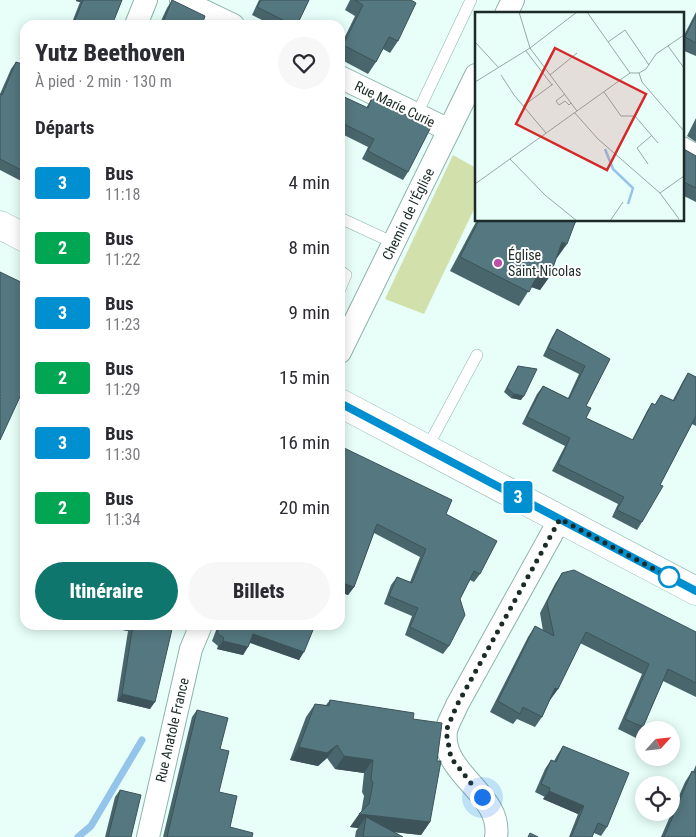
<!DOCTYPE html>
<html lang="fr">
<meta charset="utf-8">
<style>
body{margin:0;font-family:"Roboto Condensed",sans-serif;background:#f7f7f7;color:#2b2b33;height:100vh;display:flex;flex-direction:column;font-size:19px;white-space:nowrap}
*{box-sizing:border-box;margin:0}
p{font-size:16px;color:#7c7c81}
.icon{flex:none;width:28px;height:28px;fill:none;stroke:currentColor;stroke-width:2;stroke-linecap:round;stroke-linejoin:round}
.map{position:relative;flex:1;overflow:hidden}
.sheet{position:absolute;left:20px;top:20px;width:325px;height:610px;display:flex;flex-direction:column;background:#fff;border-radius:15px;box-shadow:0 2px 12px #0003}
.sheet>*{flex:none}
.badge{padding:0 10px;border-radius:4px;font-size:18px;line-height:32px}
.needle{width:32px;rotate:63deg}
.controls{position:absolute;left:635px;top:721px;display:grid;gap:10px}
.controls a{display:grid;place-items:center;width:45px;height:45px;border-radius:50%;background:#fff;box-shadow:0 2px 12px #0003;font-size:25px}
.you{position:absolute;width:25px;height:25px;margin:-12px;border:4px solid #fff;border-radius:50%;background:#1a73e8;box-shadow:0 0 0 8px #1a73e833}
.map>.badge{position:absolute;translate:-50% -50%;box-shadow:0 0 0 2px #fff}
h2{padding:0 15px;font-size:19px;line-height:45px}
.round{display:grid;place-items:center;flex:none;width:52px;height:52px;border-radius:26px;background:#f7f7f7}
.summary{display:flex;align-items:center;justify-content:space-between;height:85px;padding:0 15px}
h1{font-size:24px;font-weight:800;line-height:38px}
.action{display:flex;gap:10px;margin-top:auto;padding:10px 15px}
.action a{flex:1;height:58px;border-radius:30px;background:#0f766e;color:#fff;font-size:20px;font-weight:800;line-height:58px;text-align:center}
.action a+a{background:#f7f7f7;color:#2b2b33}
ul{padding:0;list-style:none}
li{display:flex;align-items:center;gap:15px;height:65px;padding:0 15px}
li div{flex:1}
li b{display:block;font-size:19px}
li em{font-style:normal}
li .badge{min-width:55px;font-weight:700;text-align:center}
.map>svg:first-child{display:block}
.green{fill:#d2e0ab}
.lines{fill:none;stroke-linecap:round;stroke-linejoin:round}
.stream{stroke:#94c4ea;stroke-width:7}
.lane-casing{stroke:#8eb3ab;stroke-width:12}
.street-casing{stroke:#8eb3ab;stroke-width:24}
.secondary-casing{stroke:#8eb3ab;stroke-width:29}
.lane{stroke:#fff;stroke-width:11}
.street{stroke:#fff;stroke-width:22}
.secondary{stroke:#fff;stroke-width:28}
.wall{fill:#49666d}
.shaded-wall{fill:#3c5359}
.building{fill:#55777f;stroke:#3c5359}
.line-casing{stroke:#fff;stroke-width:11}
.line{stroke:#008fd0;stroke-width:8}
.walk{stroke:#1c2b28;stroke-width:5;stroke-dasharray:0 9}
.poi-dot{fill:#bd4eab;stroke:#fff;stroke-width:2}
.stop-dot{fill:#fff;stroke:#008fd0;stroke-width:2.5}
.labels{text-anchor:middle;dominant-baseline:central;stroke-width:4;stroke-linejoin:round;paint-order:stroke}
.street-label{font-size:14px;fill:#1c2b28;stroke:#fff}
.poi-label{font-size:14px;fill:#1c2b28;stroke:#fff;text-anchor:start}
.inset-river{fill:none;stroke:#94c4ea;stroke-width:2.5}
.inset-road{fill:none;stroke:#96aaa5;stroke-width:1}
.view{fill:#d62828;fill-opacity:0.15;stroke:#d62828;stroke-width:2.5}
.inset-edge{fill:none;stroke:#1c2b28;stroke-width:2.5}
</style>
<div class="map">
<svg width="696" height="837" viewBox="0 0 696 837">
<rect width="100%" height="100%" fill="#e7fef9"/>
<!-- green -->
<path class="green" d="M453 155 476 168V205L424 314 385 299Z"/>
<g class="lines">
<!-- stream -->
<path class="stream" d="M78 837 91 826 142 740"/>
<!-- lane casing -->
<g class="lane-casing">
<g id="lane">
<path d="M417 114 471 0"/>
<path d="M340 218 394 243"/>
<path d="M340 271 346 275 340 289"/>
<path d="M427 448 477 355"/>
</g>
</g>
<!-- street casing -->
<g class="street-casing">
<g id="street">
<path d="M181 0 233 25"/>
<path d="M506 14 513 0"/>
<path d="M136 25 146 0"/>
<path d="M340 77 449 130"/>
<path d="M682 148 696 156"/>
<path d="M340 352 476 75"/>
<path d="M148 837 191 649 201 625"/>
<path d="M496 837C503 794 440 774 446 731 448 722 454 713 457 705L560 519"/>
</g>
</g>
<!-- secondary casing -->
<g class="secondary-casing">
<g id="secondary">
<path d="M0 225 25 238"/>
<path d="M340 403 696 591"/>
</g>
</g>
<!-- lane -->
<use href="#lane" class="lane"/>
<!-- street -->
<use href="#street" class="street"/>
<!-- secondary -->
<use href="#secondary" class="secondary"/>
</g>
<!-- wall -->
<g class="wall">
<path d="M76 0H122L112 25H71L80 2 76 1Z"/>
<path d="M172 0 202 25H159L167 8Z"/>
<path d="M259 0H309L297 25H272L252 15Z"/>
<path d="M350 0H411L398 41 390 53 383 49 376 62 368 74 340 59V47L355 16 345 10Z"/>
<path d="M696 12V56L682 50V39Z"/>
<path d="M16 62 25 65V183L0 170V94L11 69Z"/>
<path d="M340 95 366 108 372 98 408 172 403 180 362 159 368 147 340 133Z"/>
<path d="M696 118V142L687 136Z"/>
<path d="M682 148 696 156V202L682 195Z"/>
<path d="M477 220H577L556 258 550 276 540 290 531 287 519 306 450 271Z"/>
<path d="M557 329 610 359 586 406V418L632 440 647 411 652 403 655 405 661 395 673 400 683 381 688 373 696 377V426L692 424 660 485 642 522 637 530 612 517 618 504 552 471 565 446 522 424 537 394 543 386 568 398 579 374 543 356 552 337Z"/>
<path d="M518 366 521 400 511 398 504 392Z"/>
<path d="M340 446 446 514 480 574 474 582 470 580 460 599 449 646 443 654 405 635 412 616 384 604 391 585 397 577 410 582 420 557 374 533 354 587 348 595 340 592Z"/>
<path d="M562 573 696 632V697L663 681 643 727 636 738 618 729 642 674 580 643 558 689 550 700 542 717 535 727 517 719 513 724 490 712 528 637 535 626 543 631 540 613 555 584Z"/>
<path d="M107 625H173L150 709 117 701 128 631 107 627Z"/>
<path d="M218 625H315L299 660 250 643 243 655 217 649 218 646 212 641Z"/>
<path d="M330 700 413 719 437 761 430 822 421 835 394 832 403 837H355L356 831 358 828 350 827 361 813 364 796 362 792 364 773 335 769 327 758 318 766 290 760 306 717 315 704 326 705Z"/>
<path d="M197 710 220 749 219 792 230 827 252 837H163L192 717Z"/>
<path d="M563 746 607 827 601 836 594 833 592 837H569L578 814 543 799 545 797 535 792 545 769 551 760 554 761 558 754Z"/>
<path d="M696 765V837H661L685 782 692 771 693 772Z"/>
<path d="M120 790 131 837H105L115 797Z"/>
</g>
<!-- shaded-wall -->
<g class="shaded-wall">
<path d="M76 0H81L80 2 76 1Z"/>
<path d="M562 242 567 244 557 258 552 256Z"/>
<path d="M539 272 550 276 540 290 529 286Z"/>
<path d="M514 394 524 396 521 400 511 398Z"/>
<path d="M340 582 354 587 348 595 340 592Z"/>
<path d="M108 625H132L128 631 107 627Z"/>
<path d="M253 634 304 652 299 660 248 642Z"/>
<path d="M223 641 248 647 243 655 217 649Z"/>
<path d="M555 688 558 689 550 700 548 699Z"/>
<path d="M122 694 155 702 150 709 117 701Z"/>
<path d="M337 745 327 758 318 766 290 760 299 747Z"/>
<path d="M344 756 373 760 364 773 335 769Z"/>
<path d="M549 791 584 806 578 814 543 799Z"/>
<path d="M359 814 430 822 421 835 364 829 366 817 358 828 350 827Z"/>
</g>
<!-- building -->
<g class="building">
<path d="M83 0H122L112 25H73Z"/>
<path d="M172 0 205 16 202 25H162Z"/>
<path d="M261 0H309L297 25H293L257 7Z"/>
<path d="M355 0H411L416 3 398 41 389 37 376 62 343 45 363 5Z"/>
<path d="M696 15V43L685 37Z"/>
<path d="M16 62 25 65V172L0 159V94L2 95Z"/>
<path d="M340 95 368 108 372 98 431 127 408 172 368 151 374 139 340 122Z"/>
<path d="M682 148 696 156V188L682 181Z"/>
<path d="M479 220H576L567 244 562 242 550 276 539 272 529 292 460 257Z"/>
<path d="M0 272 25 284V386L0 440V396L1 393 0 392Z"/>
<path d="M557 329 610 359 586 406 591 408 586 418 633 440 652 403 655 405 661 395 674 401 688 373 696 377V416L660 485 663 486 642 522 617 510 624 497 558 464 570 438 527 417 543 386 569 399 585 366 548 348Z"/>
<path d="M518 366 537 369 524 396 514 394 507 388Z"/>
<path d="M340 446 452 500 446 514 497 541 480 574 474 571 460 599 465 615 449 646 410 627 418 608 389 596 397 577 412 583 426 549 377 524 354 587 340 582Z"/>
<path d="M574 570 696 632V683L668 669 643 727 625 719 649 664 586 632 558 689 555 688 542 717 523 707 520 714 498 701 535 626 554 636 547 602 562 573Z"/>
<path d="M133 625H173L155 702 122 694Z"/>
<path d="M220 625H315L304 652 253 634 248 647 223 641 224 638 217 633Z"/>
<path d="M330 700 414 713 413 719 442 723 437 761H441L430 822 359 814 369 804 373 783 371 779 373 760 344 756 337 745 327 753 299 747 315 704 329 706Z"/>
<path d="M197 710 228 718 220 749 229 751 219 792 237 796 230 827 253 833 252 837H167Z"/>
<path d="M563 746 629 773 607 827 598 823 592 837H571L584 806 549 791 550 788 541 784 551 760 556 762Z"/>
<path d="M692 771 695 773 696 771V837H661L662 836 664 837Z"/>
<path d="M120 790 141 795 131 837H108Z"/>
<path d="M366 817 403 837H363Z"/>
<path d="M530 833 538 837H528Z"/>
</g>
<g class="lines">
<!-- line casing -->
<g class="line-casing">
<path id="line" d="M340 403 696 591"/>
</g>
<!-- line -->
<use href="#line" class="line"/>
<!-- walk -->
<path class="walk" d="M482 797 451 758 446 731 457 705 560 519 669 577"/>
</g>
<!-- markers -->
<circle class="poi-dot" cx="498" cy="263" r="5"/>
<circle class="stop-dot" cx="669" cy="577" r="10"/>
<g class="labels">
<!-- street labels -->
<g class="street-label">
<text transform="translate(395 104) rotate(26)">Rue Marie Curie</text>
<text transform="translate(408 214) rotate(-64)">Chemin de l'Église</text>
<text transform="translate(172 730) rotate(-77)">Rue Anatole France</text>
</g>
<!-- poi labels -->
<g class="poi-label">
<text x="508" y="255">Église<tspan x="508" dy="16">Saint-Nicolas</tspan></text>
</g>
</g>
<!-- overview -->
<g transform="translate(475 12)">
<rect width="209" height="209" fill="#e7fef9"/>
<path class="inset-river" d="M130 137 138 157 158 176 153 192"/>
<path class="inset-road" d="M44 0 55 36 102 99M112 0 155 61M0 30 24 56M133 30 150 18 174 53M193 34 209 56M51 39 77 73M164 61 167 70 209 119M26 63 39 83 71 121M75 63 102 41M0 70 55 36 102 0M129 80 146 104H160L183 131M90 82 81 89 84 93 90 89 94 93 96 91M48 94 78 72M99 100 123 127 185 181 204 207M35 147 70 183 102 209M173 152 162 136 176 124M0 172 155 61H164L171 57 181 42 209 23M185 181 209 164M135 209 148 190"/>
<path class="view" d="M80 36 171 82 132 158 41 112Z"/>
<rect width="209" height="209" class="inset-edge"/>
</g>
</svg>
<div class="controls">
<a><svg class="needle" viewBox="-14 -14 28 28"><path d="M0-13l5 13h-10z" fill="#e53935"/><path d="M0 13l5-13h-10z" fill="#7c7c81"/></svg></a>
<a><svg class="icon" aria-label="locate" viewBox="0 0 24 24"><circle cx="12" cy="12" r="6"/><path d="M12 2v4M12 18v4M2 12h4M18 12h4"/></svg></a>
</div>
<div class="you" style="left:482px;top:797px"></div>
<b class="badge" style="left:518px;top:497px;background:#008fd0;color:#fff">3</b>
<section class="sheet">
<div class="summary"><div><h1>Yutz Beethoven</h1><p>À pied · 2 min · 130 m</p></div><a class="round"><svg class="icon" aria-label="heart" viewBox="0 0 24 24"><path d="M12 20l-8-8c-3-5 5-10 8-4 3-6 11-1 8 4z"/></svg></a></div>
<h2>Départs</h2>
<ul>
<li><span class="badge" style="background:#008fd0;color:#fff">3</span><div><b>Bus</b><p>11:18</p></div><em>4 min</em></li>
<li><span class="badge" style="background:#00a651;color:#fff">2</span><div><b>Bus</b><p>11:22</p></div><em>8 min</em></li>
<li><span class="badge" style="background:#008fd0;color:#fff">3</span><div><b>Bus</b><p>11:23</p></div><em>9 min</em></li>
<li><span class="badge" style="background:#00a651;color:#fff">2</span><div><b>Bus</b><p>11:29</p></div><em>15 min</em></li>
<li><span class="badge" style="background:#008fd0;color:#fff">3</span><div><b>Bus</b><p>11:30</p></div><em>16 min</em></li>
<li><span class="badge" style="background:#00a651;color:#fff">2</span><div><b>Bus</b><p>11:34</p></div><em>20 min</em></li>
</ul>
<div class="action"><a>Itinéraire</a><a>Billets</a></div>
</section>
</div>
